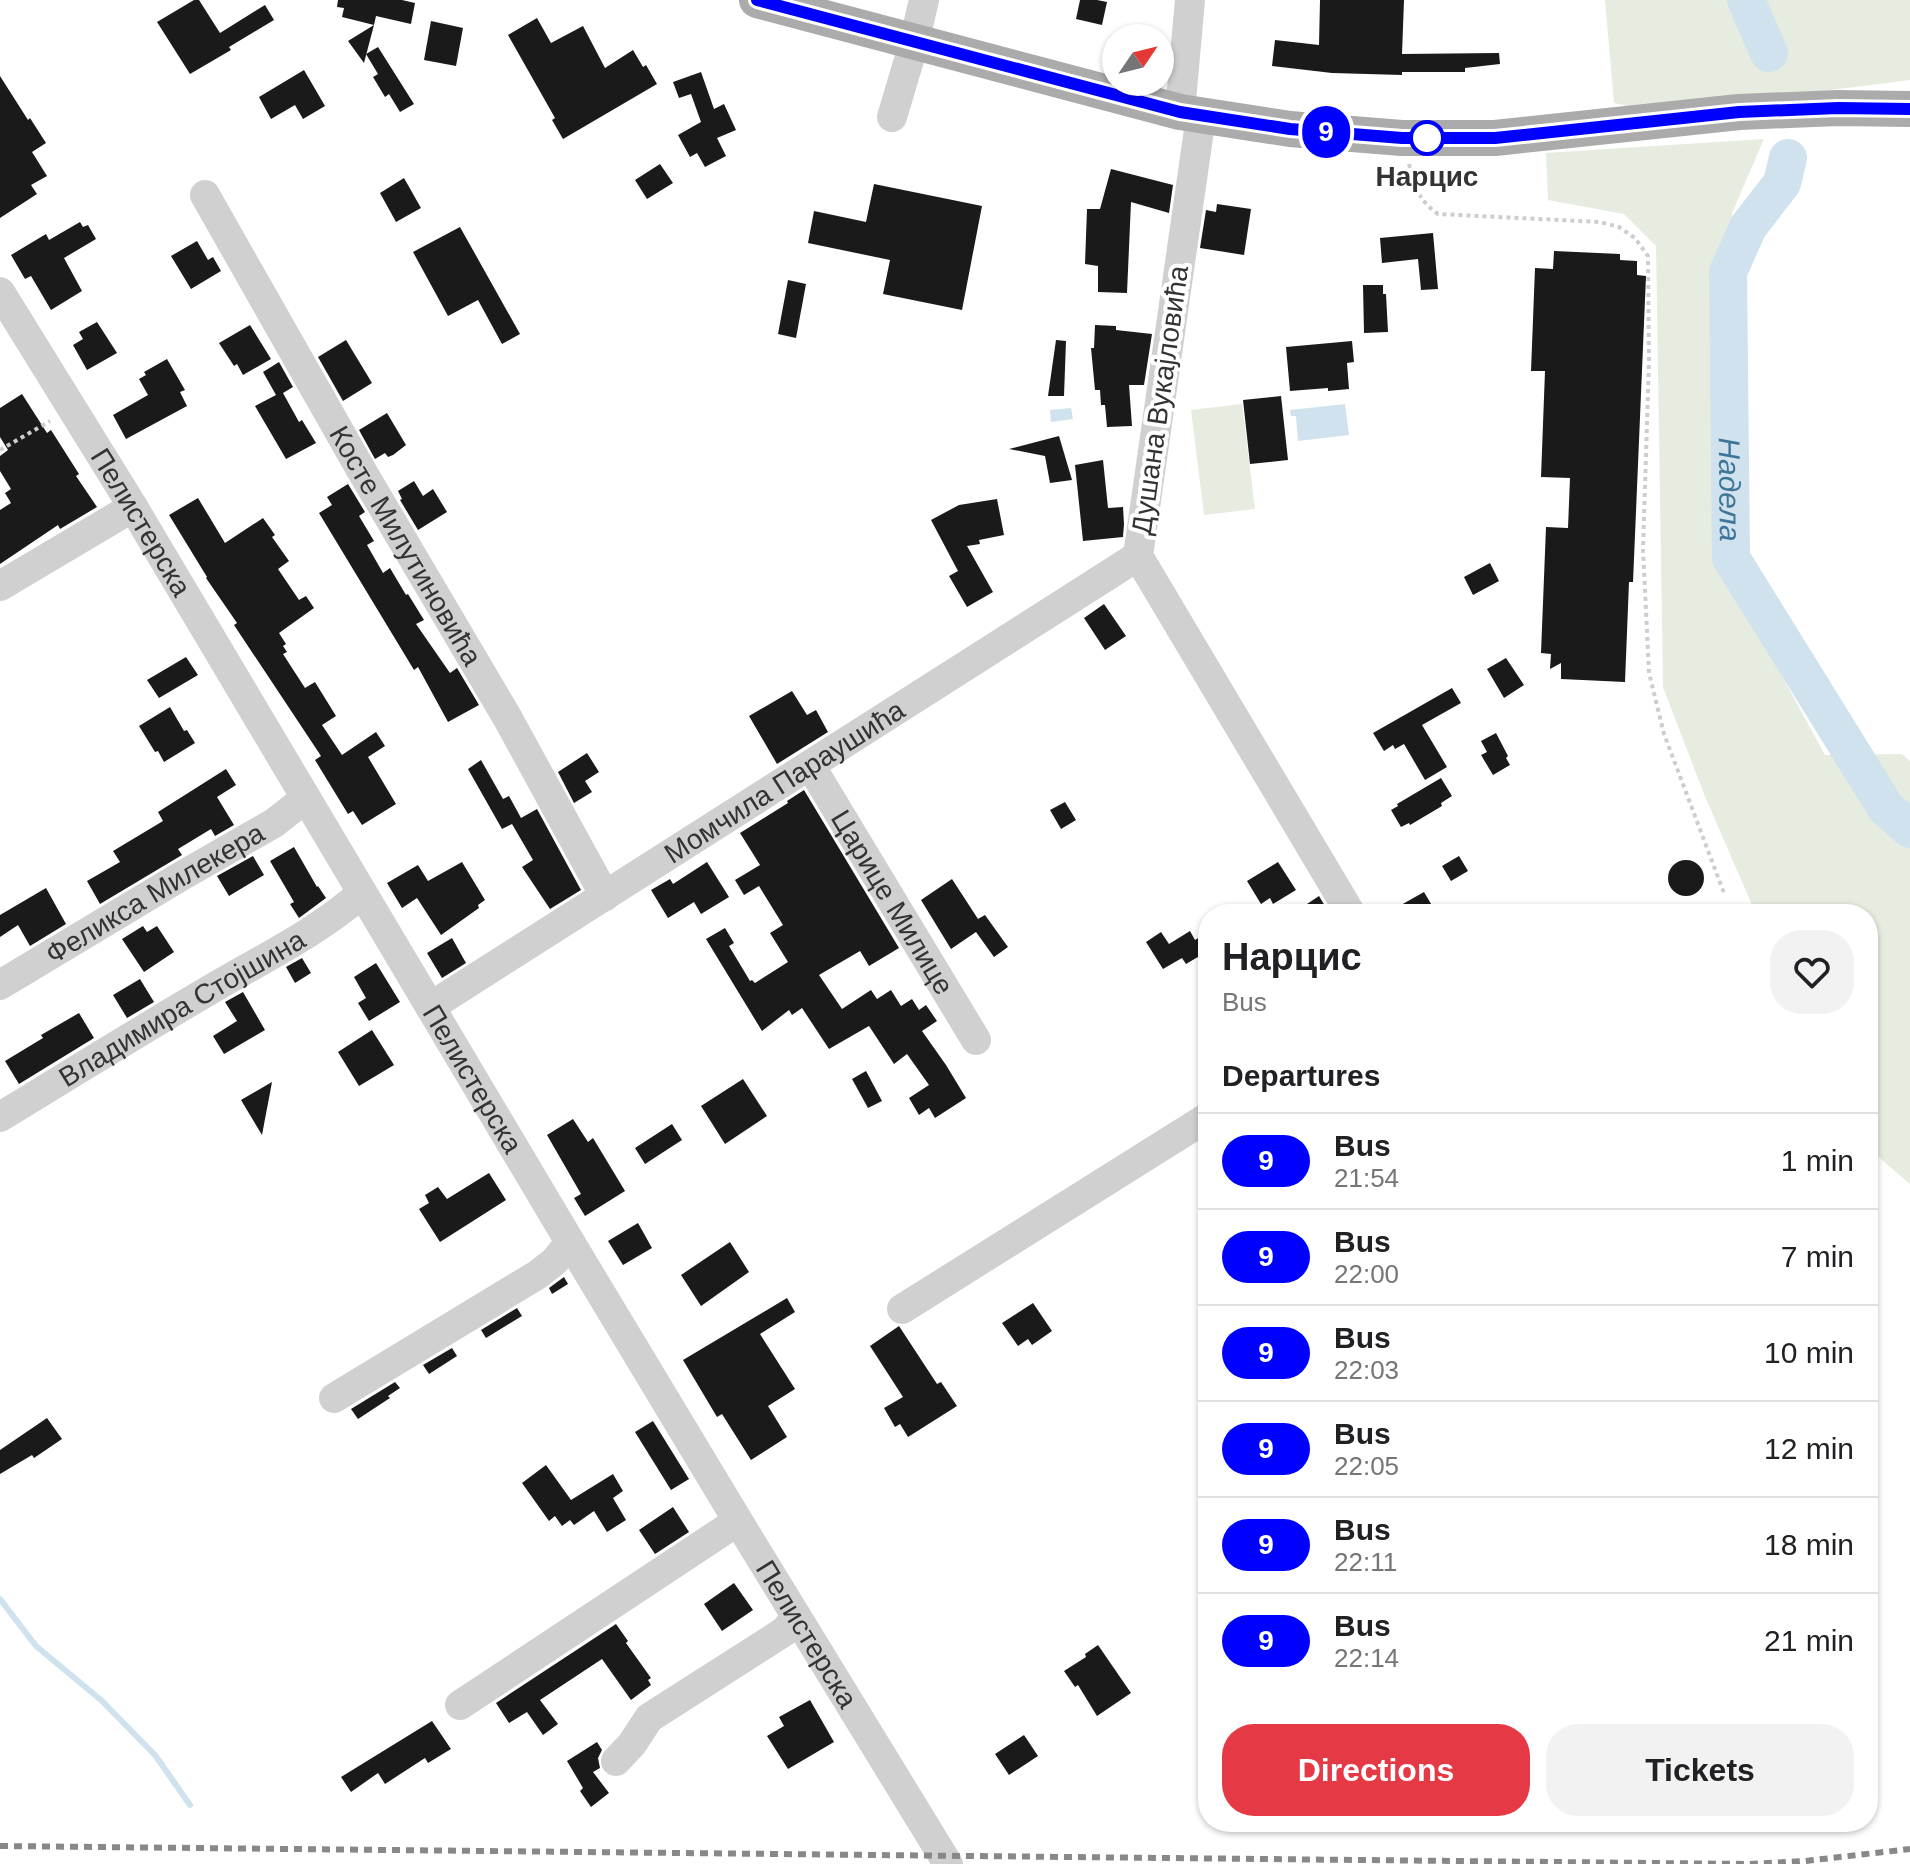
<!DOCTYPE html>
<meta charset="utf-8">
<style>
body{margin:0;font-family:Arial,sans-serif;background:#f2f2f2;color:#202124;height:100vh;display:flex;flex-direction:column;font-size:30px;white-space:nowrap}
*{box-sizing:border-box;margin:0}
p{font-size:26px;color:#757577}
.icon{flex:none;width:44px;height:44px;fill:none;stroke:currentColor;stroke-width:2;stroke-linecap:round;stroke-linejoin:round}
.map{position:relative;flex:1;overflow:hidden}
.side{position:absolute;left:1198px;top:904px;width:680px;height:928px;display:flex;flex-direction:column;background:#fff;border-radius:32px;box-shadow:0 2px 6px #0004}
.side>*{flex:none}
.badge{padding:0 16px;border-radius:26px;font-size:28px;line-height:52px}
.needle{width:52px;rotate:55deg}
.fabs{position:absolute;left:1102px;top:24px;display:grid;gap:16px}
.fabs a{display:grid;place-items:center;width:72px;height:72px;border-radius:50%;background:#fff;box-shadow:0 2px 6px #0004;font-size:40px}
.map>.badge{position:absolute;translate:-50% -50%;box-shadow:0 0 0 4px #fff}
h2{padding:0 24px;font-size:30px;line-height:72px}
.round{display:grid;place-items:center;flex:none;width:84px;height:84px;border-radius:32px;background:#f2f2f2}
.head{display:flex;align-items:center;justify-content:space-between;height:136px;padding:0 24px}
h1{font-size:38px;font-weight:700;line-height:60px}
.button{display:flex;gap:16px;margin-top:auto;padding:16px 24px}
.button a{flex:1;height:92px;border-radius:32px;background:#e63946;color:#fff;font-size:32px;font-weight:700;line-height:92px;text-align:center}
.button a+a{background:#f2f2f2;color:#202124}
ul{padding:0;list-style:none}
li{display:flex;align-items:center;gap:24px;height:96px;padding:0 24px;border-top:2px solid #e0e0e0}
li div{flex:1}
li b{display:block;font-size:30px}
li em{font-style:normal}
li .badge{min-width:88px;font-weight:700;text-align:center}
.map>svg:first-child{display:block}
.green{fill:#e6ecdf}
.water{fill:#cfe2ee}
.lines{fill:none;stroke-linecap:round;stroke-linejoin:round}
.stream{stroke:#cfe2ee;stroke-width:6}
.river{stroke:#cfe2ee;stroke-width:38}
.building{fill:#1a1a1a}
.path{stroke:#cdcdcd;stroke-width:4;stroke-dasharray:4 4;stroke-linecap:butt}
.minor{stroke:#d0d0d0;stroke-width:30}
.major{stroke:#ababab;stroke-width:36}
.rail{stroke:#888;stroke-width:6;stroke-dasharray:8 6;stroke-linecap:butt}
.line-casing{stroke:#fff;stroke-width:18}
.line{stroke:#00f;stroke-width:12}
.stop-dot{fill:#fff;stroke:#00f;stroke-width:4}
.labels{text-anchor:middle;dominant-baseline:central;stroke-width:8;stroke-linejoin:round;paint-order:stroke}
.stop-label{font-size:28px;font-weight:bold;fill:#333;stroke:#fff}
.street-label{font-size:28px;fill:#333;stroke:#fff}
.water-label{font-size:30px;font-style:italic;fill:#3f7597;stroke:#fff}
</style>
<div class="map">
<svg width="1910" height="1864" viewBox="0 0 1910 1864">
<rect width="100%" height="100%" fill="#fff"/>
<!-- green -->
<g class="green">
<path d="M1605 0H1910V80L1657 112 1614 103Z"/>
<path d="M1764 139 1732 213 1741 601 1825 755 1902 754 1910 761V1184L1868 1148V914H1756L1704 794 1663 687 1656 246 1624 214 1548 200 1546 153Z"/>
<path d="M1242 404 1255 509 1204 515 1191 410Z"/>
</g>
<!-- water -->
<g class="water">
<path d="M1345 404 1349 435 1298 441 1296 416H1291L1290 410Z"/>
<path d="M1071 408 1073 419 1051 422 1050 410Z"/>
</g>
<g class="lines">
<!-- stream -->
<path class="stream" d="M0 1599 36 1646 101 1700 155 1755 190 1805"/>
<!-- river -->
<g class="river">
<path d="M1746 0 1769 53"/>
<path id="s1" d="M1788 158 1782 183 1748 227 1728 272 1731 558 1886 808 1910 829"/>
</g>
</g>
<!-- building -->
<g class="building">
<path d="M194 0H199L220 33 265 5 274 20 229 47 231 50 190 74 157 22Z"/>
<path d="M338 0H402L415 3 411 24 376 16 374 25 342 17 344 8 337 7Z"/>
<path d="M1080 0H1097L1107 2 1102 25 1076 19Z"/>
<path d="M1320 0H1404L1402 54 1499 53 1500 64 1465 68V72H1402V75L1332 73 1272 66 1275 40 1319 45Z"/>
<path d="M537 18 551 43 583 26 605 68 633 50 643 67 646 65 657 84 563 139 552 120 555 118 508 35Z"/>
<path d="M431 21 463 28 456 66 424 60Z"/>
<path d="M374 25 364 63 348 41Z"/>
<path d="M378 47 414 104 400 112 389 94 385 97 373 77 378 74 366 54Z"/>
<path d="M304 70 325 106 303 119 295 105 271 119 259 97Z"/>
<path d="M701 72 714 109 724 104 736 130 717 138 726 156 705 167 697 153 690 157 678 135 701 122 691 94 679 98 673 82Z"/>
<path d="M0 76 28 120 30 118 46 143 32 152 47 176 31 185 37 194 0 218Z"/>
<path d="M660 164 673 183 647 199 635 180Z"/>
<path d="M1111 169 1173 185 1169 213 1131 202 1127 293 1098 292V266L1085 264 1087 209H1100Z"/>
<path d="M404 178 421 208 396 222 380 193Z"/>
<path d="M874 184 982 206 962 310 883 294 890 260 808 243 814 211 866 222Z"/>
<path d="M1217 204 1251 209 1244 255 1200 248 1206 210 1216 212Z"/>
<path d="M80 222 83 227 88 225 96 239 64 258 82 291 51 310 31 276 25 279 11 255 46 234 49 240Z"/>
<path d="M460 227 520 334 502 344 478 300 448 316 413 252Z"/>
<path d="M1433 233 1438 289 1421 290 1418 259 1382 263 1380 238Z"/>
<path d="M197 241 208 260 213 257 221 271 191 289 171 256Z"/>
<path d="M1554 251 1620 254V260L1637 261V275L1646 276 1633 582H1629L1625 682 1561 679V663L1550 669 1551 654 1541 653 1546 527 1568 528 1570 478 1541 477 1545 371H1531L1535 268 1553 269Z"/>
<path d="M788 280 806 284 796 338 778 334Z"/>
<path d="M1363 285H1383V294H1386L1388 332 1364 333Z"/>
<path d="M97 322 117 353 87 370 73 345 83 339 79 332Z"/>
<path d="M250 325 271 359 243 375 237 364 234 366 219 343Z"/>
<path d="M1095 325 1116 326V330L1152 334 1144 385H1129L1132 426 1107 427 1105 405H1101L1100 390H1095L1091 348H1094Z"/>
<path d="M346 340 372 383 343 401 318 357Z"/>
<path d="M1056 340 1066 341 1064 396H1048Z"/>
<path d="M1352 341 1354 362 1347 363 1349 389 1328 391V388L1290 391 1286 347Z"/>
<path d="M167 359 185 390 180 392 187 406 126 439 113 415 148 395 139 379 146 375 144 372Z"/>
<path d="M279 362 293 387 283 393 299 422 302 420 316 443 286 459 255 406 276 395 263 372Z"/>
<path d="M22 394 47 433 51 430 79 474 76 476 97 507 60 529 58 525 0 564V510L11 503 5 493 11 489 0 471V456L8 450 0 437V408Z"/>
<path d="M1281 396 1288 460 1250 464 1243 400Z"/>
<path d="M387 413 406 445 393 455 388 457 385 453 375 459 359 430Z"/>
<path d="M1059 436 1072 480 1050 483 1045 456 1009 449Z"/>
<path d="M1103 460 1108 508 1123 507 1124 524 1123 537 1083 541 1075 465Z"/>
<path d="M414 481 423 496 433 489 447 512 418 530 400 500 402 499 398 491Z"/>
<path d="M348 484 365 512 359 516 374 541 367 545 383 573 390 568 406 595 408 594 424 620 416 624 450 673 457 668 479 705 448 722 418 667 414 670 319 513 332 505 327 497Z"/>
<path d="M198 498 225 543 263 518 275 535 272 537 289 561 278 569 299 600 306 596 314 608 279 633 286 644 283 646 287 652 283 654 305 688 315 682 336 716 322 725 342 755 376 732 385 746 368 757 396 804 362 825 353 811 348 814 315 760 321 756 234 625 237 623 206 578 207 577 169 515Z"/>
<path d="M997 499 1004 535 979 540 980 544 967 546 993 592 967 607 949 576 958 571 931 520 959 505Z"/>
<path d="M1490 563 1499 581 1473 595 1464 577Z"/>
<path d="M1104 604 1126 636 1105 650 1084 618Z"/>
<path d="M186 657 198 675 159 698 147 680Z"/>
<path d="M1506 658 1524 685 1504 698 1487 669Z"/>
<path d="M1452 688 1461 703 1422 725 1447 767 1425 780 1404 744 1395 749 1393 745 1384 751 1373 733Z"/>
<path d="M792 691 807 715 816 710 828 732 777 764 749 716Z"/>
<path d="M170 707 184 731 187 730 195 743 164 762 158 751 155 752 139 726Z"/>
<path d="M1496 733 1508 756 1506 758 1510 765 1493 775 1481 755 1487 752 1481 741Z"/>
<path d="M587 753 599 772 585 781 592 792 574 803 558 772Z"/>
<path d="M481 760 503 799 509 796 521 818 537 809 581 890 550 909 522 867 533 860 512 824 502 829 468 769Z"/>
<path d="M226 769 236 785 217 797 234 825 215 836 211 829 178 849 182 855 100 904 87 881 120 862 113 851 163 821 158 812Z"/>
<path d="M1441 778 1452 796 1441 803 1442 806 1410 825 1409 823 1401 827 1391 810 1398 806 1397 804Z"/>
<path d="M804 790 899 948 869 966 860 951 819 975 842 1009 871 990 877 999 891 990 901 1006 912 999 919 1010 926 1005 937 1021 922 1031 946 1065 966 1098 935 1118 929 1108 919 1115 909 1098 929 1085 907 1054 894 1064 869 1026 829 1049 802 1008 792 1015 789 1010 762 1031 706 939 725 928 734 943 729 946 750 981 752 980 755 983 788 962 770 933 783 925 759 886 744 895 735 880 760 865 740 833 788 803 787 801Z"/>
<path d="M1065 802 1076 820 1061 829 1050 810Z"/>
<path d="M294 847 317 887 318 886 326 898 299 918 290 904 294 902 270 861Z"/>
<path d="M253 856 264 875 229 896 217 876Z"/>
<path d="M1459 856 1468 871 1451 881 1442 866Z"/>
<circle cx="1686" cy="878" r="18"/>
<path d="M462 862 485 900 478 905 479 908 441 935 417 898 402 908 387 883 418 865 428 881Z"/>
<path d="M707 862 729 897 701 914 694 902 668 918 651 890 670 879 673 884Z"/>
<path d="M1278 862 1296 890 1273 904 1270 898 1261 904 1247 881Z"/>
<path d="M952 879 978 919 985 915 1008 947 994 957 976 932 951 949 921 900Z"/>
<path d="M46 888 66 924 30 946 18 925 0 937V915Z"/>
<path d="M1424 892 1437 914H1385Z"/>
<path d="M1319 896 1328 911 1324 914H1292Z"/>
<path d="M143 926 147 932 157 926 174 952 144 972 122 939Z"/>
<path d="M1190 931 1195 940 1208 932V951L1186 964 1182 958 1163 969 1146 942 1161 932 1169 944Z"/>
<path d="M452 938 466 963 442 978 427 953Z"/>
<path d="M302 958 311 973 295 983 286 967Z"/>
<path d="M376 963 400 1002 369 1021 358 1003 366 998 354 977Z"/>
<path d="M140 979 154 1002 127 1018 113 995Z"/>
<path d="M243 992 265 1030 224 1054 213 1036 237 1021 225 1002Z"/>
<path d="M79 1013 94 1038 19 1084 5 1061 43 1038 41 1035Z"/>
<path d="M372 1030 394 1065 359 1086 338 1052Z"/>
<path d="M866 1071 882 1101 868 1108 852 1079Z"/>
<path d="M743 1079 767 1116 725 1144 701 1106Z"/>
<path d="M272 1082 262 1135 241 1100Z"/>
<path d="M573 1119 588 1142 593 1138 625 1191 585 1216 574 1198 581 1194 547 1135Z"/>
<path d="M672 1124 682 1140 645 1164 635 1148Z"/>
<path d="M489 1173 506 1200 440 1242 419 1209 429 1203 425 1195 438 1187 447 1199Z"/>
<path d="M638 1223 652 1248 623 1265 608 1241Z"/>
<path d="M730 1242 749 1272 701 1306 681 1275Z"/>
<path d="M564 1277 568 1284 552 1294 549 1288Z"/>
<path d="M787 1298 795 1312 760 1334 795 1389 768 1406 787 1437 751 1460 722 1414 717 1417 683 1360Z"/>
<path d="M1033 1303 1052 1331 1032 1345 1028 1339 1018 1346 1002 1323Z"/>
<path d="M517 1308 522 1316 486 1338 481 1330Z"/>
<path d="M899 1326 937 1384 941 1382 957 1406 908 1437 900 1424 895 1427 884 1408 903 1397 870 1346Z"/>
<path d="M452 1348 457 1356 429 1374 423 1365Z"/>
<path d="M395 1382 400 1388 388 1396 390 1398 358 1419 351 1409Z"/>
<path d="M47 1418 62 1439 34 1458 32 1455 0 1474V1450Z"/>
<path d="M653 1421 689 1479 671 1490 635 1432Z"/>
<path d="M546 1465 571 1500 613 1474 623 1491 613 1498 626 1520 607 1532 594 1511 574 1525 570 1520 562 1526 555 1516 549 1521 522 1483Z"/>
<path d="M673 1507 689 1532 655 1554 639 1530Z"/>
<path d="M734 1583 753 1610 722 1631 704 1604Z"/>
<path d="M616 1624 628 1641 626 1643 651 1678 648 1680 651 1685 631 1700 602 1659 540 1700 558 1724 543 1735 527 1712 509 1723 496 1703Z"/>
<path d="M1098 1645 1131 1693 1097 1716 1078 1685 1075 1687 1064 1671 1086 1657 1085 1654Z"/>
<path d="M810 1700 834 1742 788 1769 767 1736 784 1726 779 1717Z"/>
<path d="M432 1721 451 1749 428 1763 425 1758 385 1784 378 1773 351 1792 341 1777Z"/>
<path d="M1024 1735 1038 1756 1009 1775 995 1754Z"/>
<path d="M597 1742 602 1750 598 1758 600 1768 593 1772 609 1793 591 1807 580 1791 583 1788 567 1761Z"/>
</g>
<g class="lines">
<!-- path -->
<g class="path">
<path d="M1409 164C1414 186 1419 201 1438 214L1600 222 1619 227 1635 238 1648 256 1649 361 1643 549 1649 673 1664 734 1724 893"/>
<path d="M0 450 50 421"/>
</g>
<!-- minor -->
<g class="minor">
<path d="M1180 112 1190 0"/>
<path d="M1201 116 1138 556 1351 914"/>
<path d="M892 117 914 43 924 0"/>
<path id="s2" d="M205 195 360 468 507 717 605 896"/>
<path id="s3" d="M0 292 133 507 570 1242 738 1521 948 1864"/>
<path d="M0 586 133 507"/>
<path id="s4" d="M810 765 976 1040"/>
<path id="s5" d="M0 985 178 878 274 823 306 798"/>
<path id="s6" d="M430 1007 1138 556"/>
<path id="s7" d="M0 1117C69 1075 138 1032 208 991 260 960 317 933 362 893"/>
<path d="M902 1309 1208 1117"/>
<path d="M334 1398 537 1275 555 1261 570 1242"/>
<path d="M460 1705 738 1521"/>
<path d="M616 1761 632 1744 649 1718 785 1631 796 1616"/>
</g>
<!-- major -->
<path class="major" d="M757 0 1180 112 1290 129 1402 138H1495L1739 112 1838 108 1910 109"/>
<!-- rail -->
<path class="rail" d="M0 1846 1749 1864 1805 1861 1910 1849"/>
</g>
<g class="lines">
<!-- line casing -->
<g class="line-casing">
<path id="line" d="M757 0 1180 112 1290 129 1402 138H1495L1739 112 1838 108 1910 109"/>
</g>
<!-- line -->
<use href="#line" class="line"/>
</g>
<!-- markers -->
<circle class="stop-dot" cx="1427" cy="138" r="16"/>
<g class="labels">
<!-- stop labels -->
<g class="stop-label">
<text x="1427" y="176">Нарцис</text>
</g>
<!-- street labels -->
<g class="street-label">
<text transform="translate(1160 400) rotate(-82)">Душана Вукајловића</text>
<text stroke="none"><textPath href="#s3" startOffset="270">Пелистерска</textPath></text>
<text stroke="none"><textPath href="#s2" startOffset="404">Косте Милутиновића</textPath></text>
<text stroke="none"><textPath href="#s6" startOffset="420">Момчила Параушића</textPath></text>
<text stroke="none"><textPath href="#s5" startOffset="180">Феликса Милекера</textPath></text>
<text stroke="none"><textPath href="#s4" startOffset="160">Царице Милице</textPath></text>
<text stroke="none"><textPath href="#s7" startOffset="212">Владимира Стојшина</textPath></text>
<text stroke="none"><textPath href="#s3" startOffset="918">Пелистерска</textPath></text>
<text stroke="none"><textPath href="#s3" startOffset="1566">Пелистерска</textPath></text>
</g>
<!-- water labels -->
<g class="water-label">
<text stroke="none"><textPath href="#s1" startOffset="348">Надела</textPath></text>
</g>
</g>
</svg>
<div class="fabs">
<a><svg class="needle" viewBox="-14 -14 28 28"><path d="M0-13l5 13h-10z" fill="#e53935"/><path d="M0 13l5-13h-10z" fill="#757577"/></svg></a>
</div>
<b class="badge" style="left:1326px;top:132px;background:#00f;color:#fff">9</b>
<section class="side">
<div class="head"><div><h1>Нарцис</h1><p>Bus</p></div><a class="round"><svg class="icon" aria-label="heart" viewBox="0 0 24 24"><path d="M12 20l-8-8c-3-5 5-10 8-4 3-6 11-1 8 4z"/></svg></a></div>
<h2>Departures</h2>
<ul>
<li><span class="badge" style="background:#00f;color:#fff">9</span><div><b>Bus</b><p>21:54</p></div><em>1 min</em></li>
<li><span class="badge" style="background:#00f;color:#fff">9</span><div><b>Bus</b><p>22:00</p></div><em>7 min</em></li>
<li><span class="badge" style="background:#00f;color:#fff">9</span><div><b>Bus</b><p>22:03</p></div><em>10 min</em></li>
<li><span class="badge" style="background:#00f;color:#fff">9</span><div><b>Bus</b><p>22:05</p></div><em>12 min</em></li>
<li><span class="badge" style="background:#00f;color:#fff">9</span><div><b>Bus</b><p>22:11</p></div><em>18 min</em></li>
<li><span class="badge" style="background:#00f;color:#fff">9</span><div><b>Bus</b><p>22:14</p></div><em>21 min</em></li>
</ul>
<div class="button"><a>Directions</a><a>Tickets</a></div>
</section>
</div>
